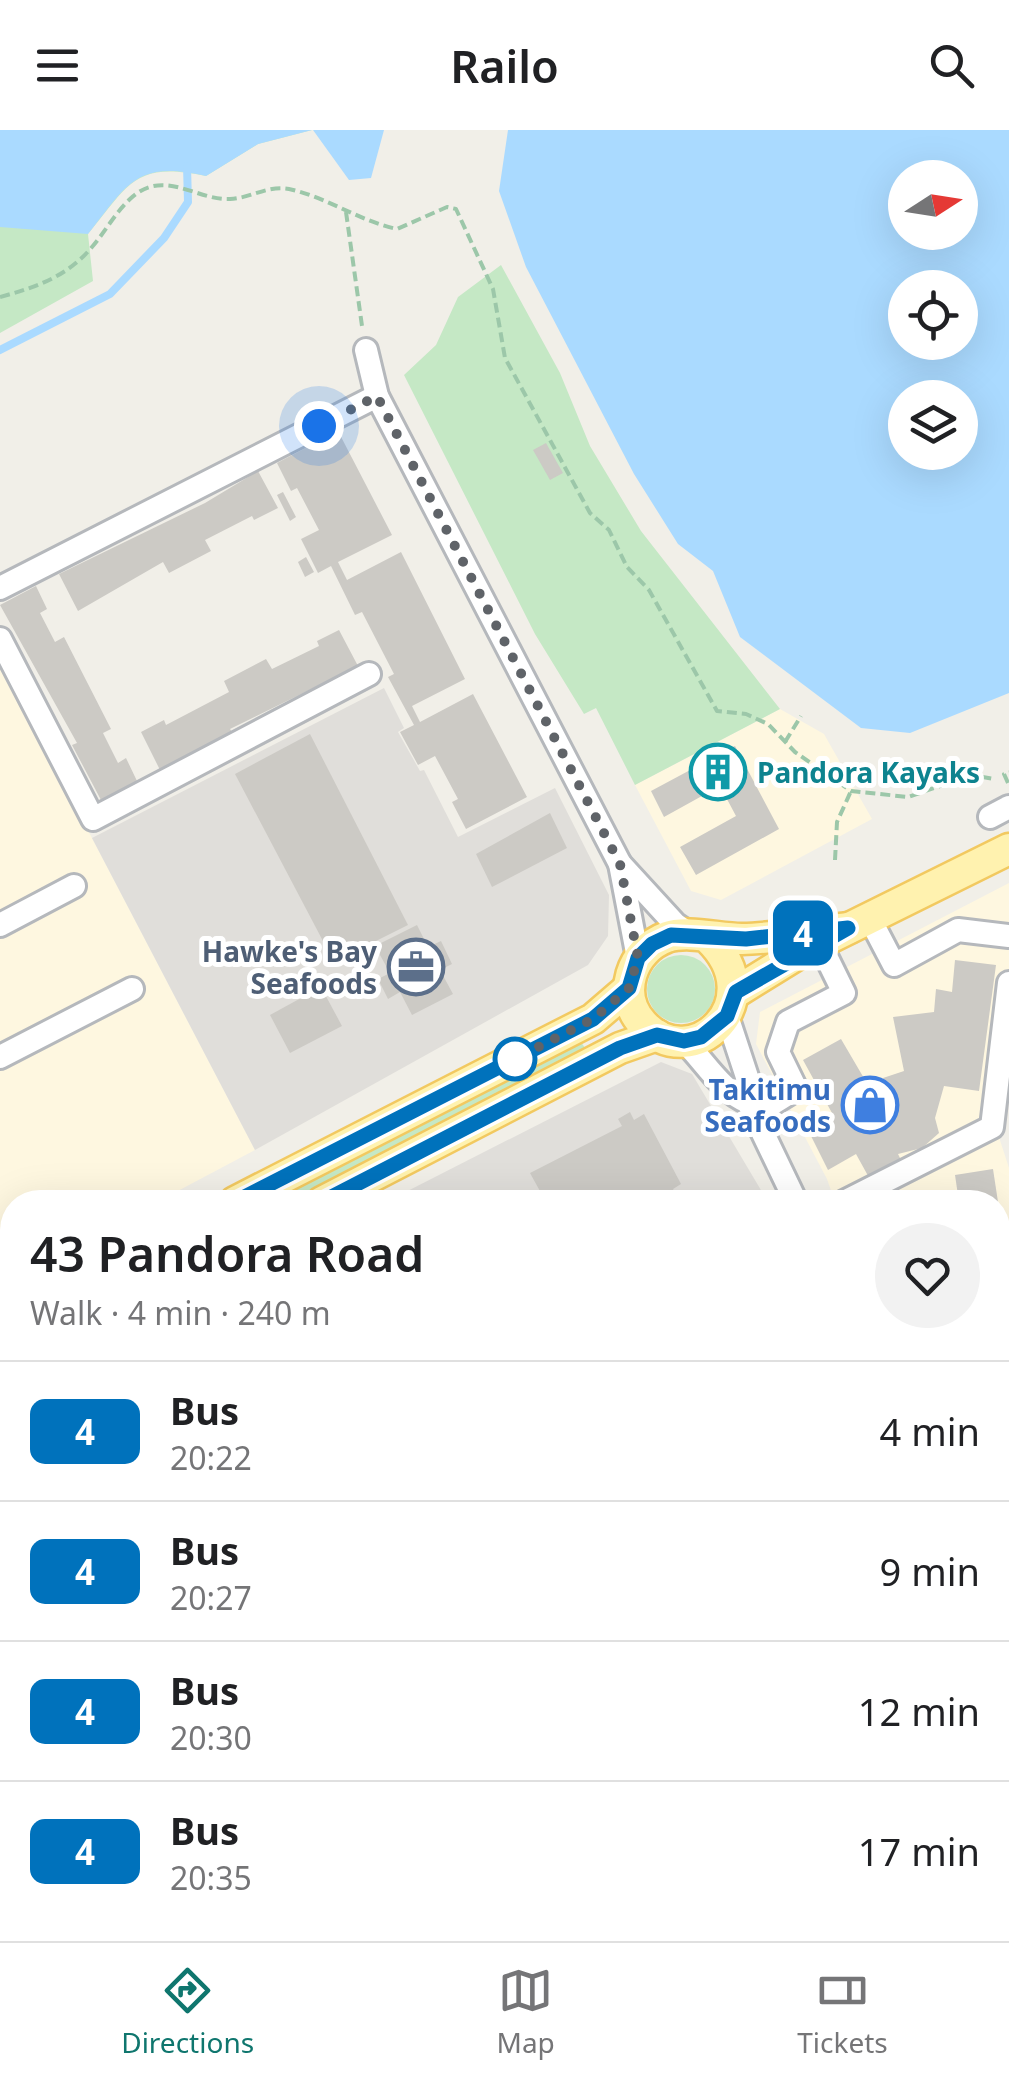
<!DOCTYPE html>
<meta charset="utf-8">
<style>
body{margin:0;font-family:"Noto Sans",sans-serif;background:#f2f2f2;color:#202124;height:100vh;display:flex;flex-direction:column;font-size:38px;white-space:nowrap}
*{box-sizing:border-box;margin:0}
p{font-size:32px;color:#757577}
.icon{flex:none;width:55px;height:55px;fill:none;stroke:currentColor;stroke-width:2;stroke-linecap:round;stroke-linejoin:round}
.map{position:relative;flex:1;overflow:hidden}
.side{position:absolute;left:0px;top:1060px;width:1010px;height:752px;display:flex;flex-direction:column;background:#fff;border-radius:40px 40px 0 0;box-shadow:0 10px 40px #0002}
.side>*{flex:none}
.badge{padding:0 20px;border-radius:15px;font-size:35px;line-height:65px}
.needle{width:65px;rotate:78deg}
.fabs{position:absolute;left:888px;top:30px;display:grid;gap:20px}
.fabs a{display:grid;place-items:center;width:90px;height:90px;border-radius:50%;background:#fff;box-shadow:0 10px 40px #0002;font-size:50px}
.you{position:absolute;width:50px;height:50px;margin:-25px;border:8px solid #fff;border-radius:50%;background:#1a73e8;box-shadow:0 0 0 15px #1a73e833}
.map>.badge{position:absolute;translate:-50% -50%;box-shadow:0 0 0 5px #fff}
.round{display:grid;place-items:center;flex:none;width:105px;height:105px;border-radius:52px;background:#f2f2f2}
.headline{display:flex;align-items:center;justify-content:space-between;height:170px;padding:0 30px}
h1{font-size:48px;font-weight:600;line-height:75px}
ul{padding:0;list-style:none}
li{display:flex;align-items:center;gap:30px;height:140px;padding:0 30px;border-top:2px solid #e0e0e0}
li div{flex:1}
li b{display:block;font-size:38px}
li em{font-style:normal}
li .badge{min-width:110px;font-weight:700;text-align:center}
header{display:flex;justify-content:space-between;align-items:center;height:130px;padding:0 30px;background:#fff;font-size:45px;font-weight:600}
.menu{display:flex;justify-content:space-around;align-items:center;height:140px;border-top:2px solid #e0e0e0;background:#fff;font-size:28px;color:#757577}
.menu a{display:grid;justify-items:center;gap:5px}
.menu .active{color:#0f766e}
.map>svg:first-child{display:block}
.commercial{fill:#fef7e0}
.industrial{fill:#e0deda}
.green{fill:#c5e8c5}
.water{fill:#aadaff;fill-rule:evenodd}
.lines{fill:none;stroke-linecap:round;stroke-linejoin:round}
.stream{stroke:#aadaff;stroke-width:8}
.building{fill:#cccac5}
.minor-casing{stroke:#b5b8bc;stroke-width:28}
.major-casing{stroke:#f2c960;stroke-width:35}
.path{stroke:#9cc7a9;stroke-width:4;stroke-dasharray:10 5;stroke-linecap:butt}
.minor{stroke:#fff;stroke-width:22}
.major{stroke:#fff2af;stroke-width:30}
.line-casing{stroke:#fff;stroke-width:22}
.line{stroke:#0072bc;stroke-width:15}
.walk{stroke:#5f6368;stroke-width:10;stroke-dasharray:0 18}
.stop-dot{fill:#fff;stroke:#0072bc;stroke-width:5}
.labels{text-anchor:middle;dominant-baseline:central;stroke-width:10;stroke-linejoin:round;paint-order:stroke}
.culture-label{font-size:28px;font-weight:bold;fill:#0d838f;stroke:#fff;text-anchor:start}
.service-label{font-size:28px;font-weight:bold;fill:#4e5e75;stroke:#fff;text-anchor:end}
.shop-label{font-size:28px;font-weight:bold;fill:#366cbe;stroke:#fff;text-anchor:end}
</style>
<header><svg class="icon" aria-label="menu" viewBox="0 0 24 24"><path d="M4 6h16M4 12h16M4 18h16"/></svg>Railo<svg class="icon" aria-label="search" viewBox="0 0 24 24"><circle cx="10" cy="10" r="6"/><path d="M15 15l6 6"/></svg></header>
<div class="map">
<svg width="1009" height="1811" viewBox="0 0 1009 1811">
<rect width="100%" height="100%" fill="#f1efe8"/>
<!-- commercial -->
<g class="commercial">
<path d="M0 532 255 1020 157 1072H12V1151L0 1158Z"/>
<path d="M780 579 824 604 872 689 721 770 691 761 635 655Z"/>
<path d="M1009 753V898L997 1001 1009 1038V1406L998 1409V1072H835L827 1049 756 914 760 882Z"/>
<path d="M998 1705H1009V1811H880L879 1800H998Z"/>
</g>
<!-- industrial -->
<g class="industrial">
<path d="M384 558 404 598 398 602 420 641 424 640 458 707 555 658 609 765 608 806 588 835 255 1020 92 708Z"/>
<path d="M661 932 692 944 768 1072H386Z"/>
</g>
<!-- green -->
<g class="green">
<path d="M0 0H312L258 14 206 46C135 31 129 54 88 104L93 151 0 203Z"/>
<path d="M501 135 560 243 590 316 641 401 780 579 635 655 596 578 584 584 535 504 404 245 436 215 458 167Z"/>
<circle cx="681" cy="859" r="34"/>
<path d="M578 908 588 922 297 1072H258Z"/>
</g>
<!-- water -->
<g class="water">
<path d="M0 0H312L258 14 206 46C136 30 128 54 88 104L0 97Z"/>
<path d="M313 0H384L371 48 349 50Z"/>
<path d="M508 0H1009V563L910 603 861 598 740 507 713 441 678 414 634 344 526 137 499 61ZM905 48H960V102H905ZM905 158H960V212H905ZM905 268H960V322H905Z"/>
</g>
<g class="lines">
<!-- stream -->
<path class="stream" d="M0 220 110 164 164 108 188 72 187 36"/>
</g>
<!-- building -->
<g class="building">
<path d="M338 301 392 405 338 432 347 450 401 422 465 549 412 576 420 592 473 564 527 667 466 699 452 672 458 669 435 626 418 635 400 602 414 595 388 547 394 544 362 482 355 485 331 436 318 443 301 409 319 400 297 358 291 361 277 333Z"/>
<path d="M546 313 563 343 550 350 533 320Z"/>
<path d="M258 341 278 378 254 390 252 386 205 410 211 421 169 443 163 432 78 481 59 444 205 373Z"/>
<path d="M283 362 296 387 290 391 277 365Z"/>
<path d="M306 427 314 442 305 447 298 432Z"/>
<path d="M36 456 47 479 40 483 55 512 64 507 111 599 103 603 118 633 126 628 137 651 101 670 72 615 77 613 0 475Z"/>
<path d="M339 500 358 536 230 599 232 602 160 640 141 602 164 590 166 595 229 562 224 551 266 529 272 539 319 516 317 511Z"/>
<path d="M310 604 408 795 334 832 235 644Z"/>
<path d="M735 616 779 699 696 745 680 717 736 686 720 656 664 687 651 661Z"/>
<path d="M550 683 567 718 492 757 476 724Z"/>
<path d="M417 795 428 817 441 811 452 834 440 840 453 864 412 885 400 862 388 869 378 849 390 843 375 816Z"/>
<path d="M955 830 996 835 979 961 944 956 935 988 939 1003 922 1018 898 1024 904 1036 872 1053 856 1024 828 1040 807 998 832 983 803 930 841 909 875 967 887 964 883 948 904 941 893 887 934 882 936 859 952 862Z"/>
<path d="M321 857 342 896 290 923 270 885Z"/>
<path d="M630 982 634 990 644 984 681 1054 673 1059 680 1072H546L530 1043 622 996 618 989Z"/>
<path d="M993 1039 998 1072H959L955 1045Z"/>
<path d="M998 1085 1009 1149V1360H998Z"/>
<path d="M12 1306V1800H497L496 1811H0V1313Z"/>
<path d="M1009 1759V1803H998V1760Z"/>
<rect x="600" y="1800" width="236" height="11"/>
<path d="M879 1800H952V1803L880 1804Z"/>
</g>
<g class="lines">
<!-- minor casing -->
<g class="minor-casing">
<g id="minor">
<path d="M366 220 377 266 620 734 638 828"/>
<path d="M0 458 377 266"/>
<path d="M0 509 93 689 369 544"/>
<path d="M990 687 1009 677"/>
<path d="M620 734 675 794 691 805"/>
<path d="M870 789 894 835 958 800 1009 806"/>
<path d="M0 795 74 756"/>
<path d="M727 886 749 953 748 972 796 1072"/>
<path d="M684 911C705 932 721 961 748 972"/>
<path d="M0 927 132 859"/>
<path d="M754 985 796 959 778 922 788 892 844 863 820 814"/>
<path d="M844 1072 992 997 1009 853"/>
<path d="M0 1118 12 1142"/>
<path d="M998 1374H1009"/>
<path d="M998 1462 1009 1446"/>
<path d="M998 1640 1009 1649"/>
<path d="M858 1800 859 1811"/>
</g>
</g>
<!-- major casing -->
<g class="major-casing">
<g id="major">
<path d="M709 809C773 871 692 947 643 894 616 865 631 820 667 807 688 800 719 809 742 809 778 808 813 802 849 798"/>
<path d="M736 862 799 823 1009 719"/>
<path d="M235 1072 593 889 629 858"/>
<path d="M322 1072 620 918 657 905"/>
<path d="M0 1196 12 1189"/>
<path d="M0 1236 12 1229"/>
</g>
</g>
<!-- path -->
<g class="path">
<path d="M346 82 362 196"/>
<path d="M0 167C36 157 67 147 92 117 105 102 115 83 130 69 163 37 197 71 230 69 251 68 268 55 289 59 327 67 359 91 397 99L447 77 456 79 493 159 505 228 590 383 609 400 627 437 649 460 717 581 746 584 768 594 795 622 851 661 908 667 972 645 994 649"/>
<path d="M785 612 801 586"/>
<path d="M1008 653 1004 644 1009 642"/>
<path d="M835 730 837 692 851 661"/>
<path d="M998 1507 1006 1501 1009 1487"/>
<path d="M998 1552 1009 1528"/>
<path d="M998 1560 1009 1583"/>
</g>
<!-- minor -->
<use href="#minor" class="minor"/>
<!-- major -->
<use href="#major" class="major"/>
</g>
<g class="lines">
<!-- line casing -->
<g class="line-casing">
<path id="line" d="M235 1072 593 889 629 858 638 828 652 814 671 805 746 809 848 798 736 862 727 886 701 907 684 911 657 905 620 918 322 1072"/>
</g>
<!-- line -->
<use href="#line" class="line"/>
<!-- walk -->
<path class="walk" d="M319 296 377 266 620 734 638 828 629 858 593 889 515 929"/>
</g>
<!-- icons -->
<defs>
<g id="building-ring" transform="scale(2.875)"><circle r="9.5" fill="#fff" stroke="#0f9aa8" stroke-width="1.5"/><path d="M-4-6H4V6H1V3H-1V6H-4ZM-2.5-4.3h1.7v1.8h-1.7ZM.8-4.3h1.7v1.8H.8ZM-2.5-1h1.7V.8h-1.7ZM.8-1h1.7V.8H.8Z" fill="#0f9aa8"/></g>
<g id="office-ring" transform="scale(2.875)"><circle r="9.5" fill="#fff" stroke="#5c6f8a" stroke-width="1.5"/><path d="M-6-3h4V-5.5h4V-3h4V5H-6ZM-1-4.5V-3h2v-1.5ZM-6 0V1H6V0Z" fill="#5c6f8a"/></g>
<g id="shop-ring" transform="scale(2.875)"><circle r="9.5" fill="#fff" stroke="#3f7fe0" stroke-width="1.5"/><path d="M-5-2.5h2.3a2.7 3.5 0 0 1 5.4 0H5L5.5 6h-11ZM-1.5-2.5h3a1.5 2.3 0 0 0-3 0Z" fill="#3f7fe0"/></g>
</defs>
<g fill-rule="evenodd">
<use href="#building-ring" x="718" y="642"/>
<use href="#office-ring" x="416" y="837"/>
<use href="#shop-ring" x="870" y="975"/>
</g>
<!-- markers -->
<circle class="stop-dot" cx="515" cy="929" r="20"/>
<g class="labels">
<!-- culture labels -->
<g class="culture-label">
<text x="757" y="642">Pandora Kayaks</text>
</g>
<!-- service labels -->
<g class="service-label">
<text x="377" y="821">Hawke's Bay<tspan x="377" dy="32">Seafoods</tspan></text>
</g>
<!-- shop labels -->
<g class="shop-label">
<text x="831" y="959">Takitimu<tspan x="831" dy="32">Seafoods</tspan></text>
</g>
</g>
</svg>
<div class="fabs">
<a><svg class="needle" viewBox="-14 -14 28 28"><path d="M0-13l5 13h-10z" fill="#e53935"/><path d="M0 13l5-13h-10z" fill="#757577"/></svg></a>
<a><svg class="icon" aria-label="locate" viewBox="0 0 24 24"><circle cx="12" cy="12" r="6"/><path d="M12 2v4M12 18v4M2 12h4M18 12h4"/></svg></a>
<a><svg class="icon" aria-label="layers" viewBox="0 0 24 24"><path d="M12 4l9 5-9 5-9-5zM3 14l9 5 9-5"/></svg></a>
</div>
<div class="you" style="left:319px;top:296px"></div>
<b class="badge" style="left:803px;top:803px;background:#0072bc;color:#fff">4</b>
<section class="side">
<div class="headline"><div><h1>43 Pandora Road</h1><p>Walk · 4 min · 240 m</p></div><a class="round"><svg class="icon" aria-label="heart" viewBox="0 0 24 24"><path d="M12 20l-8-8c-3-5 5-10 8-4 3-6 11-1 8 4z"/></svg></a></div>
<ul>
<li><span class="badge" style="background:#0072bc;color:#fff">4</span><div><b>Bus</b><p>20:22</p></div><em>4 min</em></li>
<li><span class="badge" style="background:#0072bc;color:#fff">4</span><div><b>Bus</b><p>20:27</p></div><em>9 min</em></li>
<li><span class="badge" style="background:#0072bc;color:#fff">4</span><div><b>Bus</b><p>20:30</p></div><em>12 min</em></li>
<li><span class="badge" style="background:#0072bc;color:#fff">4</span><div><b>Bus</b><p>20:35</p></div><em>17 min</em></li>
</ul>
</section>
</div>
<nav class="menu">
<a class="active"><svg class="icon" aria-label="directions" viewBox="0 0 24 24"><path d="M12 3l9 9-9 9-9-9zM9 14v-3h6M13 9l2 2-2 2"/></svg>Directions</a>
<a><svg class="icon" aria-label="map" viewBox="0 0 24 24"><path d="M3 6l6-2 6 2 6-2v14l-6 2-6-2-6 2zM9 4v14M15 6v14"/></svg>Map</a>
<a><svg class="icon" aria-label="tickets" viewBox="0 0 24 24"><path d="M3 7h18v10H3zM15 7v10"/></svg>Tickets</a>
</nav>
